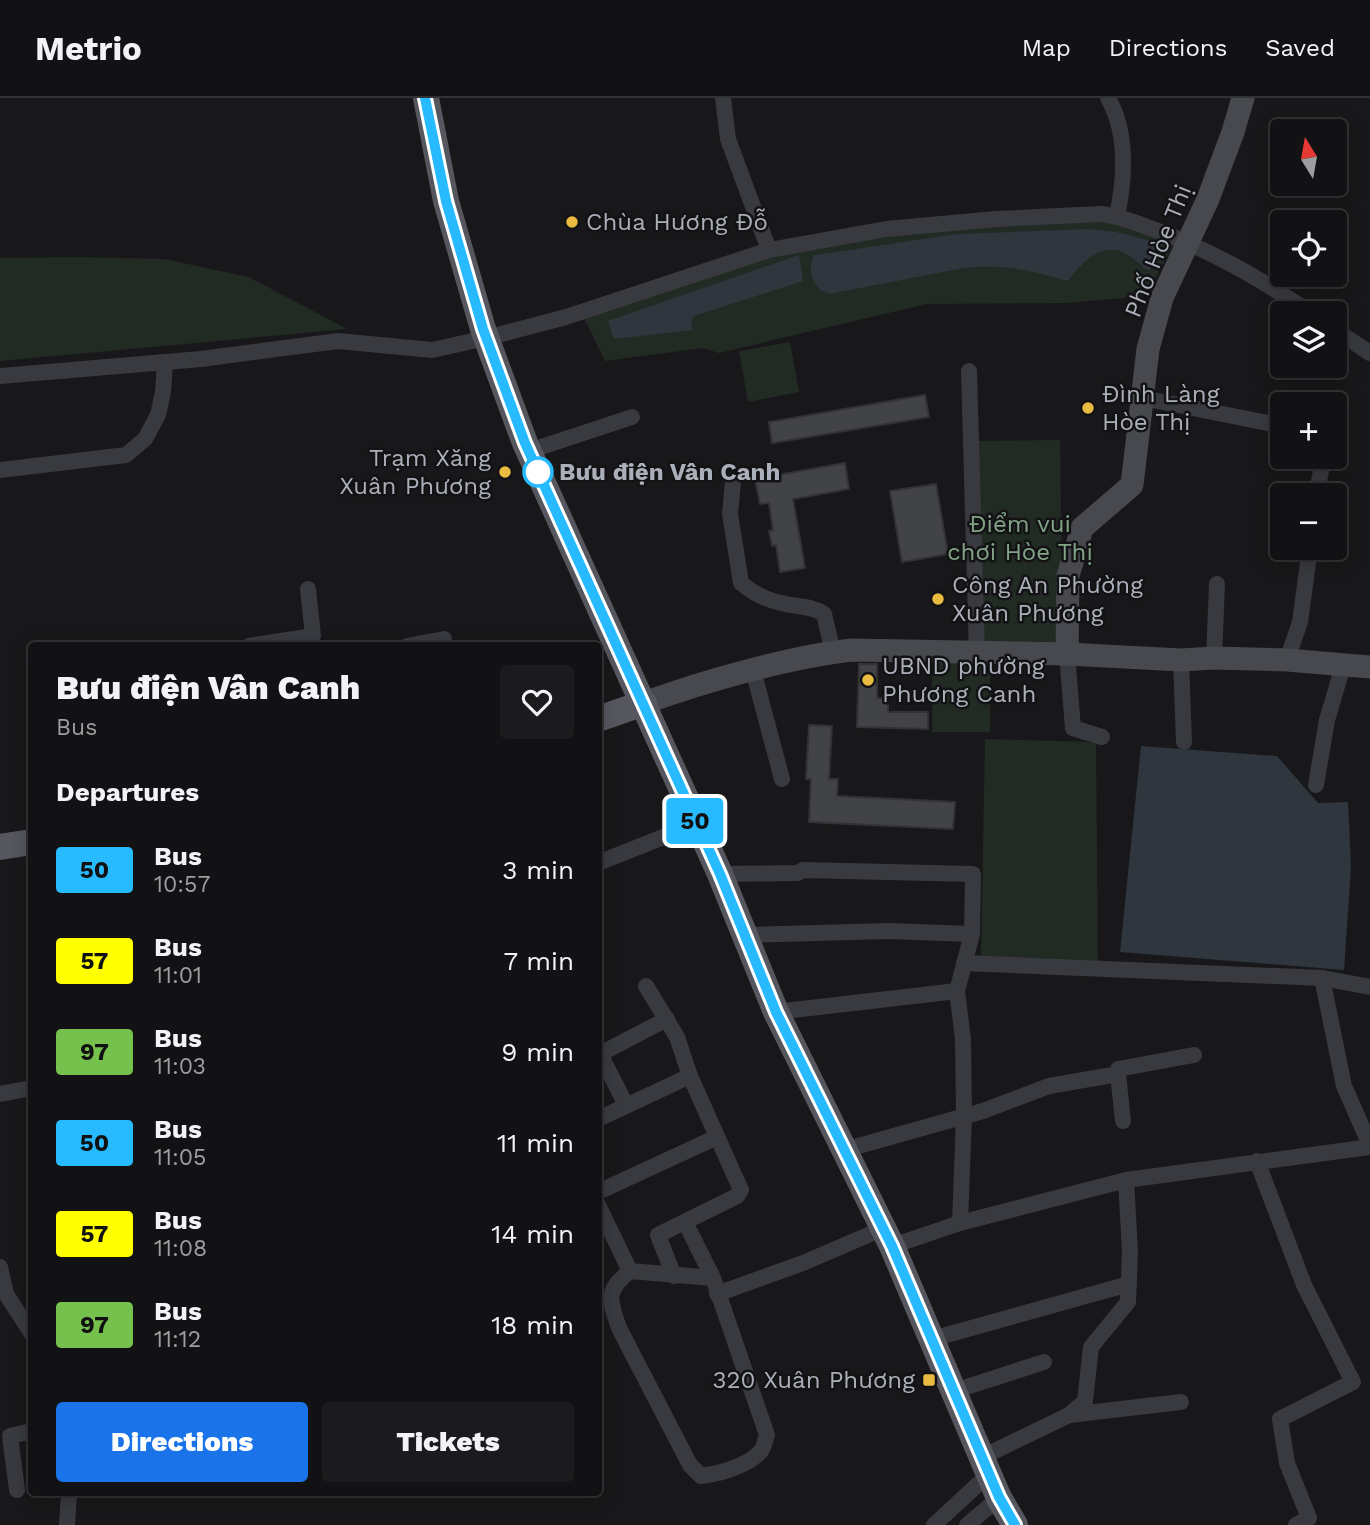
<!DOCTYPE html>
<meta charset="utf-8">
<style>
body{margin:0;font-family:"Work Sans",sans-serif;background:#1b1b1d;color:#f1f3f6;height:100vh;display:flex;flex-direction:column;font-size:26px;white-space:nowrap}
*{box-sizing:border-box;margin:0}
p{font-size:23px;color:#9c9ea0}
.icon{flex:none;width:38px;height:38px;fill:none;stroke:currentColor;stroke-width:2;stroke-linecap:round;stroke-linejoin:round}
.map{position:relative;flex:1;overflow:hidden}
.panel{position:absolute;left:28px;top:544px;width:574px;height:854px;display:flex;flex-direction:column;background:#121214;border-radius:7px;box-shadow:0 4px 18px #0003,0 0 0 2px #313234}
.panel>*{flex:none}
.badge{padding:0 14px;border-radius:5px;font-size:24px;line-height:46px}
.needle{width:46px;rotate:349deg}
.fabs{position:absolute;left:1270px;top:21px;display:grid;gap:14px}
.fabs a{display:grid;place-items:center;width:77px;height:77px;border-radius:7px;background:#121214;box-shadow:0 4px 18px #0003,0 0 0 2px #313234;font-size:35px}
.map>.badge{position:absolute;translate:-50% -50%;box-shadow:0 0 0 4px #fff}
h2{padding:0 28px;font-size:26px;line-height:63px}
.round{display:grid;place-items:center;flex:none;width:74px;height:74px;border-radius:7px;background:#1b1b1d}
.summary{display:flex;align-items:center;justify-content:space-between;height:119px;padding:0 28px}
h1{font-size:33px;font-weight:800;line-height:52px}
.button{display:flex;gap:14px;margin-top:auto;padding:14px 28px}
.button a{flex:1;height:80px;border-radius:7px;background:#1a73e8;color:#fff;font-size:28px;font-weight:800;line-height:80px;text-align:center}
.button a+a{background:#1b1b1d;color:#f1f3f6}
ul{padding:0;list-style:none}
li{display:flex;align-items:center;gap:21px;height:91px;padding:0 28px}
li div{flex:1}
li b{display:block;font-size:26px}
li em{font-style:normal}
li .badge{min-width:77px;font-weight:700;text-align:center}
header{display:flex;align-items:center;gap:42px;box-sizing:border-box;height:98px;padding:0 35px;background:#121214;border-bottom:2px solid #313234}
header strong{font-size:33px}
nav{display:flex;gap:38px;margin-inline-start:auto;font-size:24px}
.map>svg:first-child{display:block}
.green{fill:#222a24}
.water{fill:#2f363e}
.building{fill:#424347;stroke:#333236;stroke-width:2}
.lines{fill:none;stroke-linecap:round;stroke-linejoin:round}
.street{stroke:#393a3f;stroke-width:16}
.secondary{stroke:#47494f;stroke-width:23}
.primary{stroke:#56575e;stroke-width:26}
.line-casing{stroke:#fff;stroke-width:16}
.line{stroke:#27baff;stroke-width:10}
.poi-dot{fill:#eabb41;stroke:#131315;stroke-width:2.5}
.stop-dot{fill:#fff;stroke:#27baff;stroke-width:3.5}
.labels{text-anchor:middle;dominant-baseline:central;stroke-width:5;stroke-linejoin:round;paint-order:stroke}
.poi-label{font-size:24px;fill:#abafb9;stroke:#131315;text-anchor:start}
.street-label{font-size:24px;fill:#abafb9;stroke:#131315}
.stop-label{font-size:24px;font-weight:bold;fill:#abafb9;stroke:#131315;text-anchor:start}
.park-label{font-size:24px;fill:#83a387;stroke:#131315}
</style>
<header>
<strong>Metrio</strong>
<nav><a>Map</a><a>Directions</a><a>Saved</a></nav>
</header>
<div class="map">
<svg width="1370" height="1427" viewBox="0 0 1370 1427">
<rect width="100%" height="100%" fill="#18181a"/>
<!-- green -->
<g class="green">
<path d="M1099 118 1175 144 1146 198 1066 205 927 206 719 255 703 250 605 263 583 218 768 156 886 132Z"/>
<path d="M76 159 164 161 249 179 347 231 0 263V160Z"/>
<path d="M790 244 799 294 748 304 739 253Z"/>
<path d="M1060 342 1063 551 979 552 977 343Z"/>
<rect x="932" y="561" width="58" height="73"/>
<path d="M985 641 1096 644 1098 864 981 859Z"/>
</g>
<!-- water -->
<g class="water">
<path d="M1087 131 1116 134 1162 146 1149 173C1140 167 1130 156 1120 153 1098 146 1079 168 1068 183 1028 172 1005 166 964 170L829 196C813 192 805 170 815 157L958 136Z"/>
<path d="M799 157 803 183 694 218 691 223 692 232 614 241 608 223Z"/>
<path d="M1141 648 1277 658 1318 705 1348 704 1351 769 1344 872 1120 854Z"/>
</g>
<!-- building -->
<g class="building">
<path d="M925 297 929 319 772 345 769 324Z"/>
<path d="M845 365 849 391 793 401 805 470 780 474 776 447 772 448 769 433 773 432 769 405 760 406 755 381Z"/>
<path d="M936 386 948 456 902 464 890 393Z"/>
<path d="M859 566H877V600H888V614H928V631L857 629Z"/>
<path d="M809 627 832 628 829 681H838L837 698 955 704 953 731 809 724 811 681H806Z"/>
</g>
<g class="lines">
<!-- street -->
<g class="street">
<path d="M723 0 728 41 769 152"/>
<path d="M1108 0C1128 35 1125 80 1117 118"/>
<path d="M1335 232 1370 255"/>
<path d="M969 273 977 556"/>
<path d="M0 278 201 261 338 243 432 252 486 240 566 219 769 152 886 131 996 121 1101 116C1120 118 1136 125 1153 131 1213 153 1259 180 1311 215"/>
<path d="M1143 300 1283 328"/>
<path d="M529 353 632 319"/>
<path d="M0 372 126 357 145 341 158 317 163 294 165 265"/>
<path d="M733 384 730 416 741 485C755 497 768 503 786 506 799 509 813 508 824 516L833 554"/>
<path d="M1316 397 1324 359"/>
<path d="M249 548 313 538 308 491"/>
<path d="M407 548 444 541"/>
<path d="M1067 556 1073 630 1102 639"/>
<path d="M1214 560 1217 486"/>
<path d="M1181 562 1184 644"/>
<path d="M1287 562 1300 524 1310 450"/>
<path d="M753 572 782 681"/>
<path d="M1316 687 1327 622 1343 568"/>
<path d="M598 765 696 726"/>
<path d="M720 776 798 775 803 772 973 776 972 836 957 893 963 941 964 1018 960 1125"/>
<path d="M743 837 888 833 972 836"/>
<path d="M964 865 1322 880 1370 889"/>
<path d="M1322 880 1344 988 1370 1047"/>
<path d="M646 888 677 939 690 978 741 1092 737 1098 658 1137 674 1178"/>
<path d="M776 914 957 893"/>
<path d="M600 956 626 1007"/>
<path d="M598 957 667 921"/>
<path d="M1118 976 1123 1023"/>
<path d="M0 996 32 990"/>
<path d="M598 1021 690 978"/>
<path d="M844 1052 983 1013 1049 988 1118 976V971L1194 957"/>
<path d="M1257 1063 1304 1187 1353 1284 1280 1321 1287 1365 1309 1420 1296 1427"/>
<path d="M598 1094 717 1039"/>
<path d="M598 1107 630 1173"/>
<path d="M685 1124 713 1180 767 1337C765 1342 764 1349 761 1353 748 1368 719 1376 701 1378L690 1367 619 1230C609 1201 605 1193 630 1173L713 1180"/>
<path d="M892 1148 960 1125 1126 1082 1370 1049"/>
<path d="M0 1169 6 1196 32 1236"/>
<path d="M717 1196 803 1165 882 1131"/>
<path d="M932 1241 1129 1186"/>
<path d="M954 1293 1044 1264"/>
<path d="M1069 1317 1181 1304"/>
<path d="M982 1359 1069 1317 1085 1303 1091 1249 1128 1204 1130 1153 1126 1082"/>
<path d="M17 1392 10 1338 32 1333"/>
<path d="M67 1427 69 1395"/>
<path d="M934 1427 990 1375"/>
<path d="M967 1427 999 1400"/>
</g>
<!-- secondary -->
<g class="secondary">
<path d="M1067 556 1068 478 1082 430 1132 387 1148 251 1162 200 1208 101 1233 34 1243 0"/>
<path d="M644 605C705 583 789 559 852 552L1067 556 1181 562 1214 560 1287 562 1370 569"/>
</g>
<!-- primary -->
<g class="primary">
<path d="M426 0 446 103 483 231 525 345 720 776 776 914 892 1148 999 1400 1015 1427"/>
<path d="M598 621 644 605"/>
<path d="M0 749 32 744"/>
</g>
</g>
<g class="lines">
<!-- line casing -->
<g class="line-casing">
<path id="line" d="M425 0 446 103 483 231 525 345 720 776 776 914 892 1148 999 1399 1015 1427"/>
</g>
<!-- line -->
<use href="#line" class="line"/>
</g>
<!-- markers -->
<g class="poi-dot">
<circle cx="572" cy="124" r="7"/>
<circle cx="1088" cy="310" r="7"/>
<circle cx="505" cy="374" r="7"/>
<circle cx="938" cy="501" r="7"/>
<circle cx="868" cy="582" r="7"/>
<rect x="922" y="1275" width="14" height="14" rx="3.5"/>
</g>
<circle class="stop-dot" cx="538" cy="374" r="14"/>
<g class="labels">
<!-- poi labels -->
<g class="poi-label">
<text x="586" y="124">Chùa Hương Đỗ</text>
<text x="1102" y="296">Đình Làng<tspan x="1102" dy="28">Hòe Thị</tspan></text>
<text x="491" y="360" text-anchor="end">Trạm Xăng<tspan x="491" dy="28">Xuân Phương</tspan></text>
<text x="952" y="487">Công An Phường<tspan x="952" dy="28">Xuân Phương</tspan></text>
<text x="882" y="568">UBND phường<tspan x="882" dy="28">Phương Canh</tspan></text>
<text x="915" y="1282" text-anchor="end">320 Xuân Phương</text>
</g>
<!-- street labels -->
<g class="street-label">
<text transform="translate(1158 153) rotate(-68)">Phố Hòe Thị</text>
</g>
<!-- stop labels -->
<g class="stop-label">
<text x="559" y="374">Bưu điện Vân Canh</text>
</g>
<!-- park labels -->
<g class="park-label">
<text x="1020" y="426">Điểm vui<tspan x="1020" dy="28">chơi Hòe Thị</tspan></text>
</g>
</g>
</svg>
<div class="fabs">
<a><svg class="needle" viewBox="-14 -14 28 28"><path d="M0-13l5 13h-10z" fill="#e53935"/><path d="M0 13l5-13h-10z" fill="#9c9ea0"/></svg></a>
<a><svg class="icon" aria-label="locate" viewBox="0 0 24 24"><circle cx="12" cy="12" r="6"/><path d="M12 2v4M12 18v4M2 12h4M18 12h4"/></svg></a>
<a><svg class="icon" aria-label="layers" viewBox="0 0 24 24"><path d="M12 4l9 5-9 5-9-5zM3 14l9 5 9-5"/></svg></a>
<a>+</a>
<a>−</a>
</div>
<b class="badge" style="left:695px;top:723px;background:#27baff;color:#111">50</b>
<section class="panel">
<div class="summary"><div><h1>Bưu điện Vân Canh</h1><p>Bus</p></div><a class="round"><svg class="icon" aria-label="heart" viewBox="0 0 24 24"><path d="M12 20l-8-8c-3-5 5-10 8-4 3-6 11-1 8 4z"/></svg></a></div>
<h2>Departures</h2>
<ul>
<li><span class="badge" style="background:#27baff;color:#111">50</span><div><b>Bus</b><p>10:57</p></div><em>3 min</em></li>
<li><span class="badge" style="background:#ff0;color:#111">57</span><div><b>Bus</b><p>11:01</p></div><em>7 min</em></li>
<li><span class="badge" style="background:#76c04d;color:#111">97</span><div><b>Bus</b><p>11:03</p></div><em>9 min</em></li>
<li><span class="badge" style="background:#27baff;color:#111">50</span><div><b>Bus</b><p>11:05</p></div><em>11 min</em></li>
<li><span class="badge" style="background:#ff0;color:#111">57</span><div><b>Bus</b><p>11:08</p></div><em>14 min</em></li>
<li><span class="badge" style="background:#76c04d;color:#111">97</span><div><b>Bus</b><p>11:12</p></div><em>18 min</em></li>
</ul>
<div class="button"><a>Directions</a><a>Tickets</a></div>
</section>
</div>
